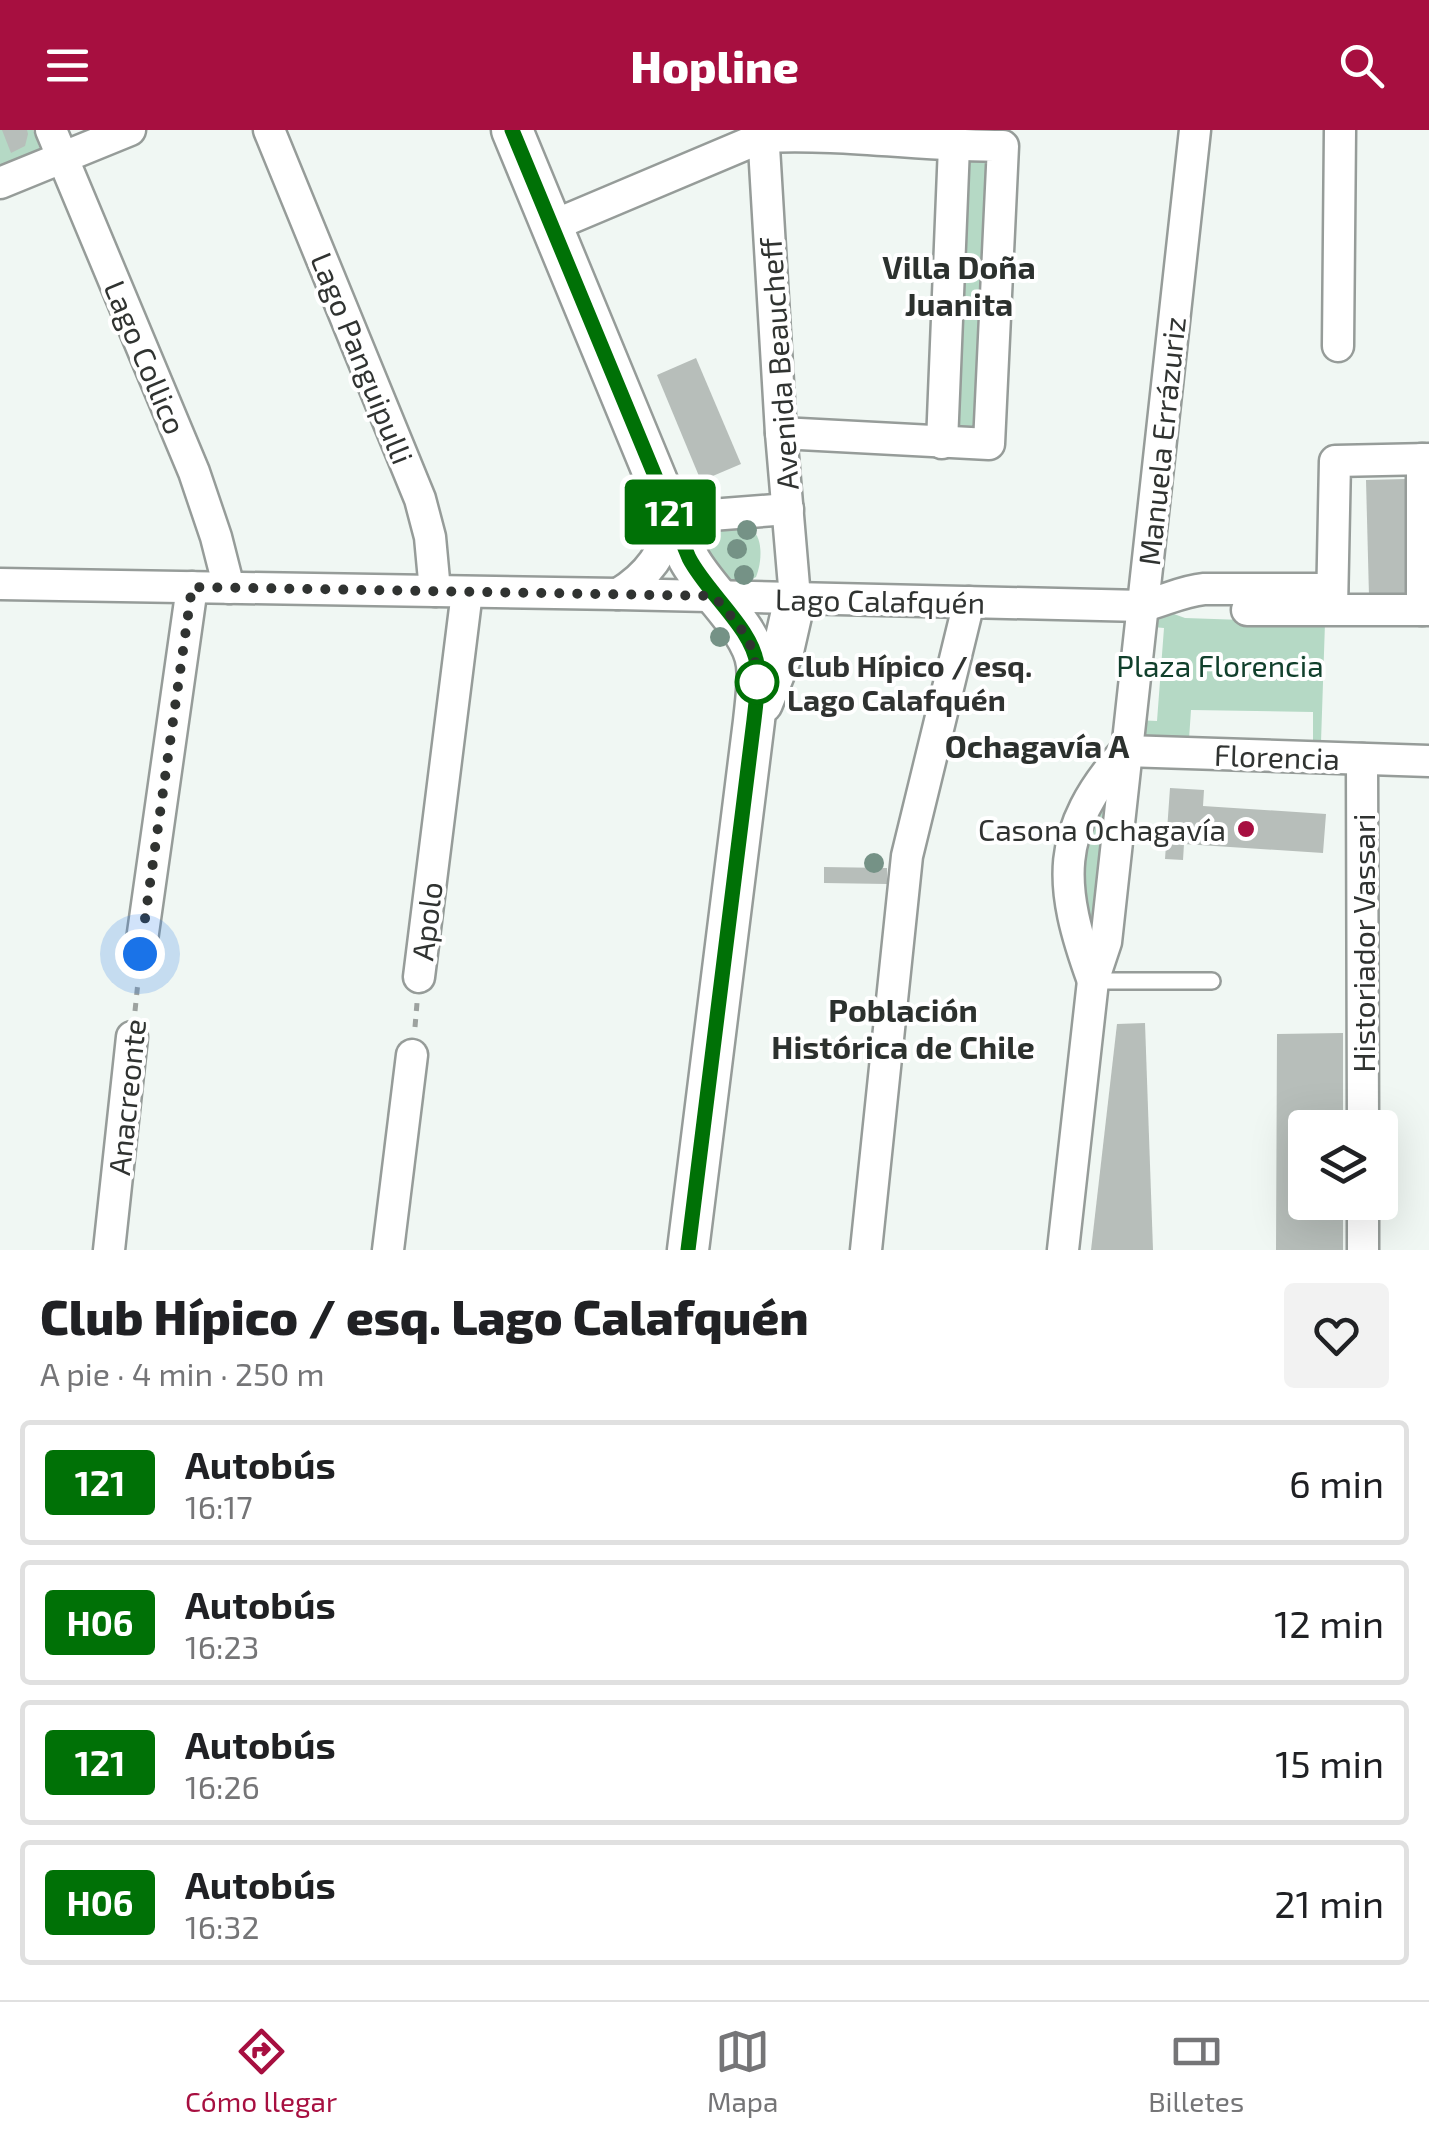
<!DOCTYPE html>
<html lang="es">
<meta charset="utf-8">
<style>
body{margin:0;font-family:"Exo 2",sans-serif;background:#f2f2f2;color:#202124;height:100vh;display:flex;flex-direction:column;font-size:38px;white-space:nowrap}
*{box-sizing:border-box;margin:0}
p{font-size:32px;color:#757577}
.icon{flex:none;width:55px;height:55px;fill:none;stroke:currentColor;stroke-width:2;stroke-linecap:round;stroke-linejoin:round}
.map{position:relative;height:1120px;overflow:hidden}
.side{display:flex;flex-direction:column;background:#fff;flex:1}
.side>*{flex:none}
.badge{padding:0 20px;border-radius:8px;font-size:35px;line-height:65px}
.buttons{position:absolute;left:1288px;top:980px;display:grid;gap:20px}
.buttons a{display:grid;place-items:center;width:110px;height:110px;border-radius:10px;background:#fff;box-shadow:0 10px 40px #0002;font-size:50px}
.you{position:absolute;width:50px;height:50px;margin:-25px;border:8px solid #fff;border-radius:50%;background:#1a73e8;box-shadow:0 0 0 15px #1a73e833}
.map>.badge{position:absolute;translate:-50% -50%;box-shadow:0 0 0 5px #fff}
.round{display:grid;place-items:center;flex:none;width:105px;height:105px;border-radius:10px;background:#f2f2f2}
.head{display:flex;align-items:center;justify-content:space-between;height:170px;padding:0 40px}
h1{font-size:48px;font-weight:800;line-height:75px}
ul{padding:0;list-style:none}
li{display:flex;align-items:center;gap:30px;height:125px;margin:0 20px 15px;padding:0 20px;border:5px solid #e0e0e0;border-radius:10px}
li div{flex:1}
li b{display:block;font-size:38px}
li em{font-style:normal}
li .badge{min-width:110px;font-weight:700;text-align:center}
header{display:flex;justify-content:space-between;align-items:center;height:130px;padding:0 40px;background:#a70f40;color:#fff;font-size:45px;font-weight:800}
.menu{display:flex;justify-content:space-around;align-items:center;height:140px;border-top:2px solid #e0e0e0;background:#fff;font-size:28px;color:#757577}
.menu a{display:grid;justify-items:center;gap:5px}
.menu .selected{color:#a70f40}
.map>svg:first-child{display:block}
.green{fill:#b5d9c5}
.building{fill:#b7beba}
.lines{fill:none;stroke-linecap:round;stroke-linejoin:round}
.lane-casing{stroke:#969c99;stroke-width:20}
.street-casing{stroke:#969c99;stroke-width:35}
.secondary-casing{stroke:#969c99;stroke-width:45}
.path{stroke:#9da29f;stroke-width:5;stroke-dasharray:8 8;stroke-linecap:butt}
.lane{stroke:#fff;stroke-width:15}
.street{stroke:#fff;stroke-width:30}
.secondary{stroke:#fff;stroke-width:40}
.tree{fill:#759286}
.line-casing{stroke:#fff;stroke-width:22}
.line{stroke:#007106;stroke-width:15}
.walk{stroke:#303331;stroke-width:10;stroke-dasharray:0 18}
.stop-dot{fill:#fff;stroke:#007106;stroke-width:5}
.poi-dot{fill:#a70f40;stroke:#fff;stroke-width:4}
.labels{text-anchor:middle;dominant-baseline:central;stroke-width:8;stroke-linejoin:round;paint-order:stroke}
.street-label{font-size:30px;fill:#303331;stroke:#fff}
.stop-label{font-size:30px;font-weight:bold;fill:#303331;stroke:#fff;text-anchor:start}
.park-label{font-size:30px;fill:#11402c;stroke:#fff}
.poi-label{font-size:30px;fill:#303331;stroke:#fff;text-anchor:end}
.neighbourhood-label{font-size:32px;font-weight:bold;fill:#2c312e;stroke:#fff}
</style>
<header><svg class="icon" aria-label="menu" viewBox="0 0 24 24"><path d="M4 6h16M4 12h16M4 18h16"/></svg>Hopline<svg class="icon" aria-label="search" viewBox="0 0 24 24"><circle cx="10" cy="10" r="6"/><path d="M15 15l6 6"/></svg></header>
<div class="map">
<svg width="1429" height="1120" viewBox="0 0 1429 1120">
<rect width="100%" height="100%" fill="#f0f7f3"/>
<!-- green -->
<g class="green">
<path d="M0 0H33L40 19 0 36Z"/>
<path d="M964 26 995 27 979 310 948 309Z"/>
<path d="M749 397C764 406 762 432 756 447L746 452 720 454 693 400Z"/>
<path d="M1160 479 1185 488 1325 493 1321 612 1313 611V582L1191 580 1189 609 1150 608 1135 602V590L1157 591 1164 498 1142 496Z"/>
<path d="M1113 650 1091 818 1076 732Z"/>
</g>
<!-- building -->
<g class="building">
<path d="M2 0H27L28 4 25 16 11 23Z"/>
<path d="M696 228 741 334 701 351 657 245Z"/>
<path d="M1406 349 1409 465 1369 466 1366 350Z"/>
<path d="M1170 658 1204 660 1203 676 1326 684 1323 723 1184 714 1183 730 1165 729Z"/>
<path d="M824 737 887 738V754L824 753Z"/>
<path d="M1145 893 1153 1120H1091L1117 894Z"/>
<path d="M1343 903V998H1305V1072H1343V1120H1276L1277 904Z"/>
</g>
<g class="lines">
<!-- lane casing -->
<g class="lane-casing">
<path id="lane" d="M1093 851H1212"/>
</g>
<!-- street casing -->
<g class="street-casing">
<g id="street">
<path d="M51 0 194 342 216 407 229 458"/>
<path d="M269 0 420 369 430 407 435 461"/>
<path d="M763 0 781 303 795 468"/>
<path d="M0 53 130 0"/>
<path d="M552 96 763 7C843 3 923 16 1003 16L989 314 781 303"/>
<path d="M1338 216 1340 0"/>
<path d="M942 313 954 16"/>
<path d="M0 454 618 464 1143 476C1164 471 1182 461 1204 459H1332"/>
<path d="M618 464C647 447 666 421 672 388L788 379"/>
<path d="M1332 478 1335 331 1429 329"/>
<path d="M1247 480H1429"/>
<path d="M1422 480V329"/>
<path d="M1125 621 1429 631"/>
<path d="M1362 629 1363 998"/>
<path d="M140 824 192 457"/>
<path d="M419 847 467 462"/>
<path d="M1093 851C1058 755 1054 701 1125 621"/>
<path d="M1363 1072V1120"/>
<path d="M109 1120 132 907"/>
<path d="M388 1120 412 925"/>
<path d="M866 1120 907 726 969 472"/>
<path d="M1063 1120 1093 851 1106 812 1195 0"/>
</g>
</g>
<!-- secondary casing -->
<g class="secondary-casing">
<g id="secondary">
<path d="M512 0 689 429C707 462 753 499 757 535 759 553 756 572 754 591L688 1120"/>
<path d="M762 573 783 521 795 468"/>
</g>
</g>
<!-- path -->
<g class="path">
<path d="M135 881 138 852"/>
<path d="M415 897 417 873"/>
</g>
<!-- lane -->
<use href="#lane" class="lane"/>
<!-- street -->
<use href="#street" class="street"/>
<!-- secondary -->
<use href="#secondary" class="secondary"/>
</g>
<!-- trees -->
<g class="tree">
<circle cx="747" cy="400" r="10"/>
<circle cx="737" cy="419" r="10"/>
<circle cx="744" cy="445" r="10"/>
<circle cx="720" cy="507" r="10"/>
<circle cx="874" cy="733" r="10"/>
</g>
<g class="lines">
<!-- line casing -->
<g class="line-casing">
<path id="line" d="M512 0 689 428C707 463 753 499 757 535 759 553 756 572 754 590L688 1120"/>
</g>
<!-- line -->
<use href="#line" class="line"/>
<!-- walk -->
<path class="walk" d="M140 824 192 457 714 466C741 499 757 510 757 555V552"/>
</g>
<!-- markers -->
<circle class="stop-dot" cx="757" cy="552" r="20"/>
<circle class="poi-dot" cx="1246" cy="699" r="10"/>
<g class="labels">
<!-- street labels -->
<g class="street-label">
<text transform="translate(146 227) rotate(67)">Lago Collico</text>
<text transform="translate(363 228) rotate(68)">Lago Panguipulli</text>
<text transform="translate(778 234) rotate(-94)">Avenida Beaucheff</text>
<text transform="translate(1161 311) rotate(-84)">Manuela Errázuriz</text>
<text transform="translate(880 470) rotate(1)">Lago Calafquén</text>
<text transform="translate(1277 626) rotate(2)">Florencia</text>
<text transform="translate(426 791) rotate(-83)">Apolo</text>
<text transform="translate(1363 813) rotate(-90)">Historiador Vassari</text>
<text transform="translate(126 967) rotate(-84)">Anacreonte</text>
</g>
<!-- stop labels -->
<g class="stop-label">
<text x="787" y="535">Club Hípico / esq.<tspan x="787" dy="34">Lago Calafquén</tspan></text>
</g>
<!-- park labels -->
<g class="park-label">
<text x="1220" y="535">Plaza Florencia</text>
</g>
<!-- poi labels -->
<g class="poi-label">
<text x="1226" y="699">Casona Ochagavía</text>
</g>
<!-- neighbourhood labels -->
<g class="neighbourhood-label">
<text x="959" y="136">Villa Doña<tspan x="959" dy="37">Juanita</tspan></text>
<text x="1037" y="615">Ochagavía A</text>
<text x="903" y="879">Población<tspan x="903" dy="37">Histórica de Chile</tspan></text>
</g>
</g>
</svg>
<div class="buttons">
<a><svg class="icon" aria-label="layers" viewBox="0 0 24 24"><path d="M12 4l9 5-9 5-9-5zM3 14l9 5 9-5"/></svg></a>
</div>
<div class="you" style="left:140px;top:824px"></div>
<b class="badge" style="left:670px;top:382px;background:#007106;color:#fff">121</b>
</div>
<section class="side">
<div class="head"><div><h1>Club Hípico / esq. Lago Calafquén</h1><p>A pie · 4 min · 250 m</p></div><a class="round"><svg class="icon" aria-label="heart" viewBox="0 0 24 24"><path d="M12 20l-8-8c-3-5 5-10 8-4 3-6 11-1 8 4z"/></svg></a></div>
<ul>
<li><span class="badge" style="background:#007106;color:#fff">121</span><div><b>Autobús</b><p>16:17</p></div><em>6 min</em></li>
<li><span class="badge" style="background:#007106;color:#fff">H06</span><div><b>Autobús</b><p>16:23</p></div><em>12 min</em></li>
<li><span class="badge" style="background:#007106;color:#fff">121</span><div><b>Autobús</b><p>16:26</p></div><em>15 min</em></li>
<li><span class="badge" style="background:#007106;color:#fff">H06</span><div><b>Autobús</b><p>16:32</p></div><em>21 min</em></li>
</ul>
</section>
<nav class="menu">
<a class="selected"><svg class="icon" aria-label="directions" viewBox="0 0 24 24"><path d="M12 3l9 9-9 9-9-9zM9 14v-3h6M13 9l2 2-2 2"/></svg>Cómo llegar</a>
<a><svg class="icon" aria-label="map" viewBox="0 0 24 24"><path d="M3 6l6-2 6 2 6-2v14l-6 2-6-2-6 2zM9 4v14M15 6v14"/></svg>Mapa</a>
<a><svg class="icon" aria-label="tickets" viewBox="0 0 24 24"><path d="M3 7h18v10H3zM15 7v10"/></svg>Billetes</a>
</nav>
